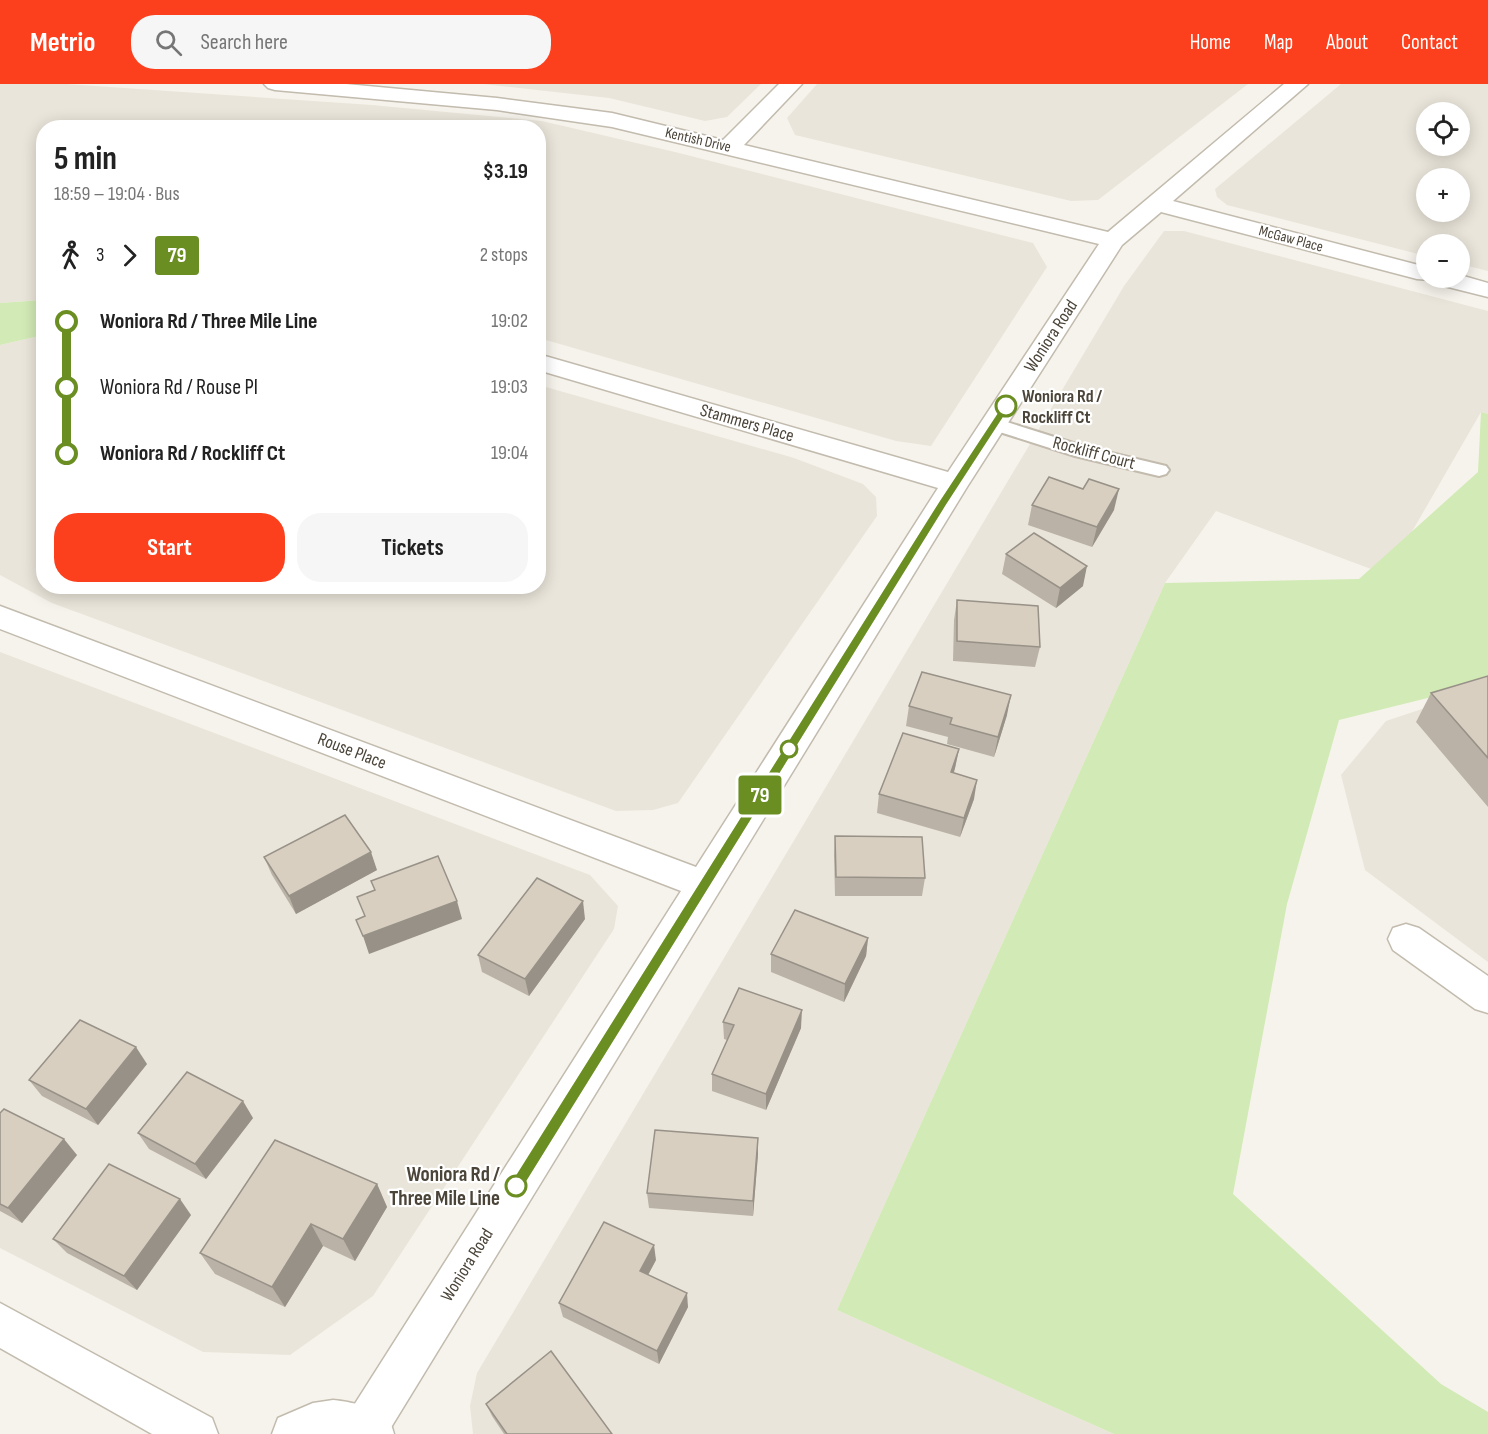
<!DOCTYPE html>
<meta charset="utf-8">
<style>
body{margin:0;font-family:"Sofia Sans Condensed",sans-serif;background:#f6f6f6;color:#222;height:100vh;display:flex;flex-direction:column;font-size:22px;white-space:nowrap}
*{box-sizing:border-box;margin:0}
p{font-size:20px;color:#767676}
.icon{flex:none;width:33px;height:33px;fill:none;stroke:currentColor;stroke-width:2;stroke-linecap:round;stroke-linejoin:round}
.map{position:relative;flex:1;overflow:hidden}
.details{position:absolute;left:36px;top:36px;width:510px;height:474px;display:flex;flex-direction:column;background:#fff;border-radius:24px;box-shadow:0 3px 15px #0003}
.details>*{flex:none}
.badge{padding:0 12px;border-radius:4px;font-size:21px;line-height:39px}
.buttons{position:absolute;left:1416px;top:18px;display:grid;gap:12px}
.buttons a{display:grid;place-items:center;width:54px;height:54px;border-radius:50%;background:#fff;box-shadow:0 3px 15px #0003;font-size:30px}
.map>.badge{position:absolute;translate:-50% -50%;box-shadow:0 0 0 3px #fff}
.legs{display:flex;align-items:center;gap:9px;height:66px;padding:0 18px;font-size:20px}
.legs p{margin-inline-start:auto}
.summary{display:flex;align-items:center;justify-content:space-between;height:102px;padding:0 18px}
h1{font-size:33px;font-weight:700;line-height:45px}
.primary-button{display:flex;gap:12px;margin-top:auto;padding:12px 18px}
.primary-button a{flex:1;height:69px;border-radius:24px;background:#fc3f1d;color:#fff;font-size:24px;font-weight:700;line-height:69px;text-align:center}
.primary-button a+a{background:#f6f6f6;color:#222}
ul{padding:0 18px;list-style:none}
li{display:flex;align-items:center;gap:21px;height:66px;font-size:22px}
li i{display:grid;place-items:center;width:9px;height:100%;margin:0 8px;background:currentColor}
li i::after{content:'';width:15px;height:15px;margin:-8px;border:4px solid;border-radius:50%;background:#fff}
li p{margin-inline-start:auto}
li:first-child i{background:linear-gradient(#0000 50%,currentColor 0)}
li:last-child i{background:linear-gradient(currentColor 50%,#0000 0)}
header{display:flex;align-items:center;gap:36px;box-sizing:border-box;height:84px;padding:0 30px;background:#fc3f1d;color:#fff}
header strong{font-size:28px}
nav{display:flex;gap:33px;margin-inline-start:auto;font-size:21px}
.search{width:420px;height:54px;background:#f6f6f6;display:flex;align-items:center;gap:15px;box-sizing:border-box;padding:0 21px;border-radius:24px;color:#767676;font-size:22px}
.map>svg:first-child{display:block}
.residential{fill:#eae5da;fill-rule:evenodd}
.green{fill:#d2eab5}
.lines{fill:none;stroke-linecap:round;stroke-linejoin:round}
.service-casing{stroke:#c2bbae;stroke-width:4}
.minor-casing{stroke:#c2bbae;stroke-width:3}
.tertiary-casing{stroke:#c2bbae;stroke-width:3}
.service{fill:#fff;fill-rule:evenodd}
.minor{fill:#fff;fill-rule:evenodd}
.tertiary{fill:#fff;fill-rule:evenodd}
.wall{fill:#bab2a6}
.shaded-wall{fill:#979187}
.building{fill:#d8cfc1;stroke:#979187;stroke-width:1.5}
.line-1{fill:#6b8e23;stroke:#fff;stroke-width:1.5}
.stop-1-dot{fill:#fff;stroke:#6b8e23;stroke-width:3}
.labels{text-anchor:middle;dominant-baseline:central;stroke-width:4.5;stroke-linejoin:round;paint-order:stroke}
.far-street-label{font-size:15px;fill:#4b4439;stroke:#fff}
.street-label{font-size:18px;fill:#4b4439;stroke:#fff}
.stop-label{font-size:18px;font-weight:bold;fill:#4b4439;stroke:#fff;text-anchor:start}
.near-stop-label{font-size:21px;font-weight:bold;fill:#4b4439;stroke:#fff;text-anchor:end}
</style>
<header>
<strong>Metrio</strong>
<div class="search"><svg class="icon" aria-label="search" viewBox="0 0 24 24"><circle cx="10" cy="10" r="6"/><path d="M15 15l6 6"/></svg>Search here</div>
<nav><a>Home</a><a>Map</a><a>About</a><a>Contact</a></nav>
</header>
<div class="map">
<svg width="1488" height="1350" viewBox="0 0 1488 1350">
<rect width="100%" height="100%" fill="#f6f3ec"/>
<!-- residential -->
<g class="residential">
<path d="M0 0H66L372 21 542 37 675 68 1033 159 1047 183 931 362 896 357 539 254 538 44H44L43 216 0 219Z"/>
<path d="M483 0H761L727 33 705 37 609 14Z"/>
<path d="M817 0H1248L1098 116 1071 117 795 51 787 34Z"/>
<path d="M1341 0H1488V187L1460 180V160H1426V172L1227 121 1217 113 1215 105ZM1426 28H1460V62H1426ZM1426 94H1460V128H1426Z"/>
<path d="M1164 147H1184L1488 227V330L1481 328 1387 491 1216 427 1165 499 837 1226 1114 1350H473L470 1322 477 1289 1124 202Z"/>
<path d="M43 251 44 502H538L539 301 794 374 863 400 876 413 877 432 678 719 653 726 616 727 52 519 0 491V261Z"/>
<path d="M0 568 590 791 618 822 614 845 373 1212 290 1271 203 1268 0 1164Z"/>
<path d="M1488 603V878L1365 786 1341 691 1386 637Z"/>
</g>
<!-- green -->
<g class="green">
<path d="M43 216V251L0 261V219Z"/>
<path d="M1481 328 1488 330V599L1339 636 1287 820 1233 1110 1441 1300 1488 1328V1350H1114L837 1226 1165 499 1359 495 1478 388Z"/>
</g>
<g class="lines">
<!-- service casing -->
<g class="service-casing">
<path id="service" d="M994 334 1086 363 1166 382 1169 386 1166 390 1159 392 1075 372 987 344 985 340 987 336Z"/>
</g>
<!-- minor casing -->
<g class="minor-casing">
<g id="minor">
<path d="M264 0H346L497 14 612 29 723 56 779 0H802L744 61 1108 148 1284 0H1308L1173 117 1426 183V194H1460V191L1488 199V213L1432 199 1430 196 1417 195 1161 128 1122 161 967 403 387 1350H345L343 1345 349 1329 681 807 0 545V522L696 783 938 404 538 286V270L948 388 1099 160 612 43 497 26 275 6 268 4Z"/>
<path d="M1406 840 1419 844 1488 892V929L1475 925 1393 866 1388 855 1393 844Z"/>
</g>
</g>
<!-- tertiary casing -->
<g class="tertiary-casing">
<g id="tertiary">
<path d="M0 1219 212 1334 218 1350H152L0 1264Z"/>
<path d="M333 1316C347 1317 381 1324 389 1336 391 1340 393 1346 394 1350H272L278 1334 313 1319Z"/>
</g>
</g>
<!-- service -->
<use href="#service" class="service"/>
<!-- minor -->
<use href="#minor" class="minor"/>
<!-- tertiary -->
<use href="#tertiary" class="tertiary"/>
</g>
<!-- wall -->
<g class="wall">
<path d="M1032 421 1114 426 1092 463 1028 441Z"/>
<path d="M1006 470 1083 502 1056 524 1002 490Z"/>
<path d="M957 516 1040 563 1035 583 953 577 954 536Z"/>
<path d="M1488 592V723L1416 638 1431 609Z"/>
<path d="M909 622 1007 631 994 673 947 660 948 653 906 642Z"/>
<path d="M959 665 954 689 974 715 960 753 877 729 879 710Z"/>
<path d="M835 752 925 794 922 812H835L834 771Z"/>
<path d="M264 773 377 786 296 830 272 791Z"/>
<path d="M585 835 529 912 482 888 478 871Z"/>
<path d="M868 854 866 872 844 918 771 888V870Z"/>
<path d="M723 938 801 944 766 1026 712 1007V990L727 956 724 955Z"/>
<path d="M147 980 98 1041 42 1012 29 996Z"/>
<path d="M0 1029 77 1071 22 1139 0 1127Z"/>
<path d="M253 1034 206 1095 149 1065 138 1049Z"/>
<path d="M758 1070 753 1132 649 1124 647 1109Z"/>
<path d="M377 1100 387 1123 355 1177 323 1162 285 1223 215 1190 200 1169Z"/>
<path d="M191 1131 137 1206 67 1169 53 1155Z"/>
<path d="M656 1176 648 1191 688 1223 659 1280 563 1233 559 1219Z"/>
<path d="M486 1320 612 1350H504L492 1332Z"/>
</g>
<!-- shaded-wall -->
<g class="shaded-wall">
<path d="M1119 405 1114 426 1092 463 1097 443Z"/>
<path d="M1087 482 1083 502 1056 524 1060 504Z"/>
<path d="M1011 611 1007 631 994 673 998 653Z"/>
<path d="M959 665 955 684 947 708 951 688Z"/>
<path d="M977 696 974 715 960 753 964 734Z"/>
<path d="M371 768 377 786 296 830 289 812Z"/>
<path d="M457 817 462 835 369 870 363 852Z"/>
<path d="M583 817 585 835 529 912 525 895Z"/>
<path d="M868 854 866 872 844 918 845 900Z"/>
<path d="M802 926 801 944 766 1026V1010Z"/>
<path d="M136 963 147 980 98 1041 86 1025Z"/>
<path d="M243 1017 253 1034 206 1095 195 1080Z"/>
<path d="M758 1054V1070L753 1132V1117Z"/>
<path d="M64 1055 77 1071 22 1139 8 1124Z"/>
<path d="M377 1100 387 1123 355 1177 343 1155Z"/>
<path d="M180 1115 191 1131 137 1206 124 1192Z"/>
<path d="M311 1140 323 1162 285 1223 272 1203Z"/>
<path d="M654 1161 656 1176 642 1202 640 1187Z"/>
<path d="M687 1209 688 1223 659 1280 657 1267Z"/>
</g>
<!-- building -->
<g class="building">
<path d="M1049 393 1083 405 1089 395 1119 405 1097 443 1032 421Z"/>
<path d="M1034 449 1087 482 1060 504 1006 470Z"/>
<path d="M957 516 1038 522 1040 563 957 557Z"/>
<path d="M922 588 1011 611 998 653 950 640 952 634 909 622Z"/>
<path d="M1488 592V674L1431 609Z"/>
<path d="M903 649 959 665 951 688 977 696 964 734 879 710Z"/>
<path d="M345 731 371 768 289 812 264 773Z"/>
<path d="M835 752 922 753 925 794 836 793Z"/>
<path d="M438 772 457 817 363 852 356 836 365 832 357 813 375 806 371 797Z"/>
<path d="M537 794 583 817 525 895 478 871Z"/>
<path d="M795 826 868 854 845 900 771 870Z"/>
<path d="M739 904 802 926 766 1010 712 990 734 941 723 938Z"/>
<path d="M80 936 136 963 86 1025 29 996Z"/>
<path d="M187 988 243 1017 195 1080 138 1049Z"/>
<path d="M4 1025 64 1055 8 1124 0 1120V1029Z"/>
<path d="M655 1046 758 1054 753 1117 647 1109Z"/>
<path d="M275 1056 377 1100 343 1155 311 1140 272 1203 200 1169Z"/>
<path d="M109 1080 180 1115 124 1192 53 1155Z"/>
<path d="M604 1138 654 1161 640 1187 687 1209 657 1267 559 1219Z"/>
<path d="M551 1267 612 1350H507L486 1320Z"/>
</g>
<!-- line-1 -->
<path class="line-1" d="M1006 319 1011 322 946 422 521 1107 516 1109 511 1107 509 1102 511 1098 939 417 1003 320Z"/>
<!-- markers -->
<g class="stop-1-dot">
<circle cx="1006" cy="322" r="10"/>
<circle cx="789" cy="665" r="8"/>
<circle cx="516" cy="1102" r="10"/>
</g>
<g class="labels">
<!-- far-street labels -->
<g class="far-street-label">
<text transform="translate(698 56) rotate(13)">Kentish Drive</text>
<text transform="translate(1291 155) rotate(15)">McGaw Place</text>
</g>
<!-- street labels -->
<g class="street-label">
<text transform="translate(1051 252) rotate(-57)">Woniora Road</text>
<text transform="translate(747 339) rotate(16)">Stammers Place</text>
<text transform="translate(1094 369) rotate(15)">Rockliff Court</text>
<text transform="translate(352 667) rotate(21)">Rouse Place</text>
<text transform="translate(467 1181) rotate(-58)">Woniora Road</text>
</g>
<!-- stop labels -->
<g class="stop-label">
<text x="1022" y="312">Woniora Rd /<tspan x="1022" dy="21">Rockliff Ct</tspan></text>
</g>
<!-- near-stop labels -->
<g class="near-stop-label">
<text x="500" y="1090">Woniora Rd /<tspan x="500" dy="24">Three Mile Line</tspan></text>
</g>
</g>
</svg>
<div class="buttons">
<a><svg class="icon" aria-label="locate" viewBox="0 0 24 24"><circle cx="12" cy="12" r="6"/><path d="M12 2v4M12 18v4M2 12h4M18 12h4"/></svg></a>
<a>+</a>
<a>−</a>
</div>
<b class="badge" style="left:760px;top:711px;background:#6b8e23;color:#fff">79</b>
<section class="details">
<div class="summary"><div><h1>5 min</h1><p>18:59 – 19:04 · Bus</p></div><b>$3.19</b></div>
<div class="legs"><svg class="icon" aria-label="walk" viewBox="0 0 24 24"><circle cx="13" cy="4" r="2"/><path d="M13 8l-2 6 4 7M11 14l-3 7M7 12l3-4h3l4 4"/></svg>3<svg class="icon" aria-label="forward" viewBox="0 0 24 24"><path d="M9 5l7 7-7 7"/></svg><b class="badge" style="background:#6b8e23;color:#fff">79</b><p>2 stops</p></div>
<ul>
<li><i style="color:#6b8e23"></i><b>Woniora Rd / Three Mile Line</b><p>19:02</p></li>
<li><i style="color:#6b8e23"></i><span>Woniora Rd / Rouse Pl</span><p>19:03</p></li>
<li><i style="color:#6b8e23"></i><b>Woniora Rd / Rockliff Ct</b><p>19:04</p></li>
</ul>
<div class="primary-button"><a>Start</a><a>Tickets</a></div>
</section>
</div>
